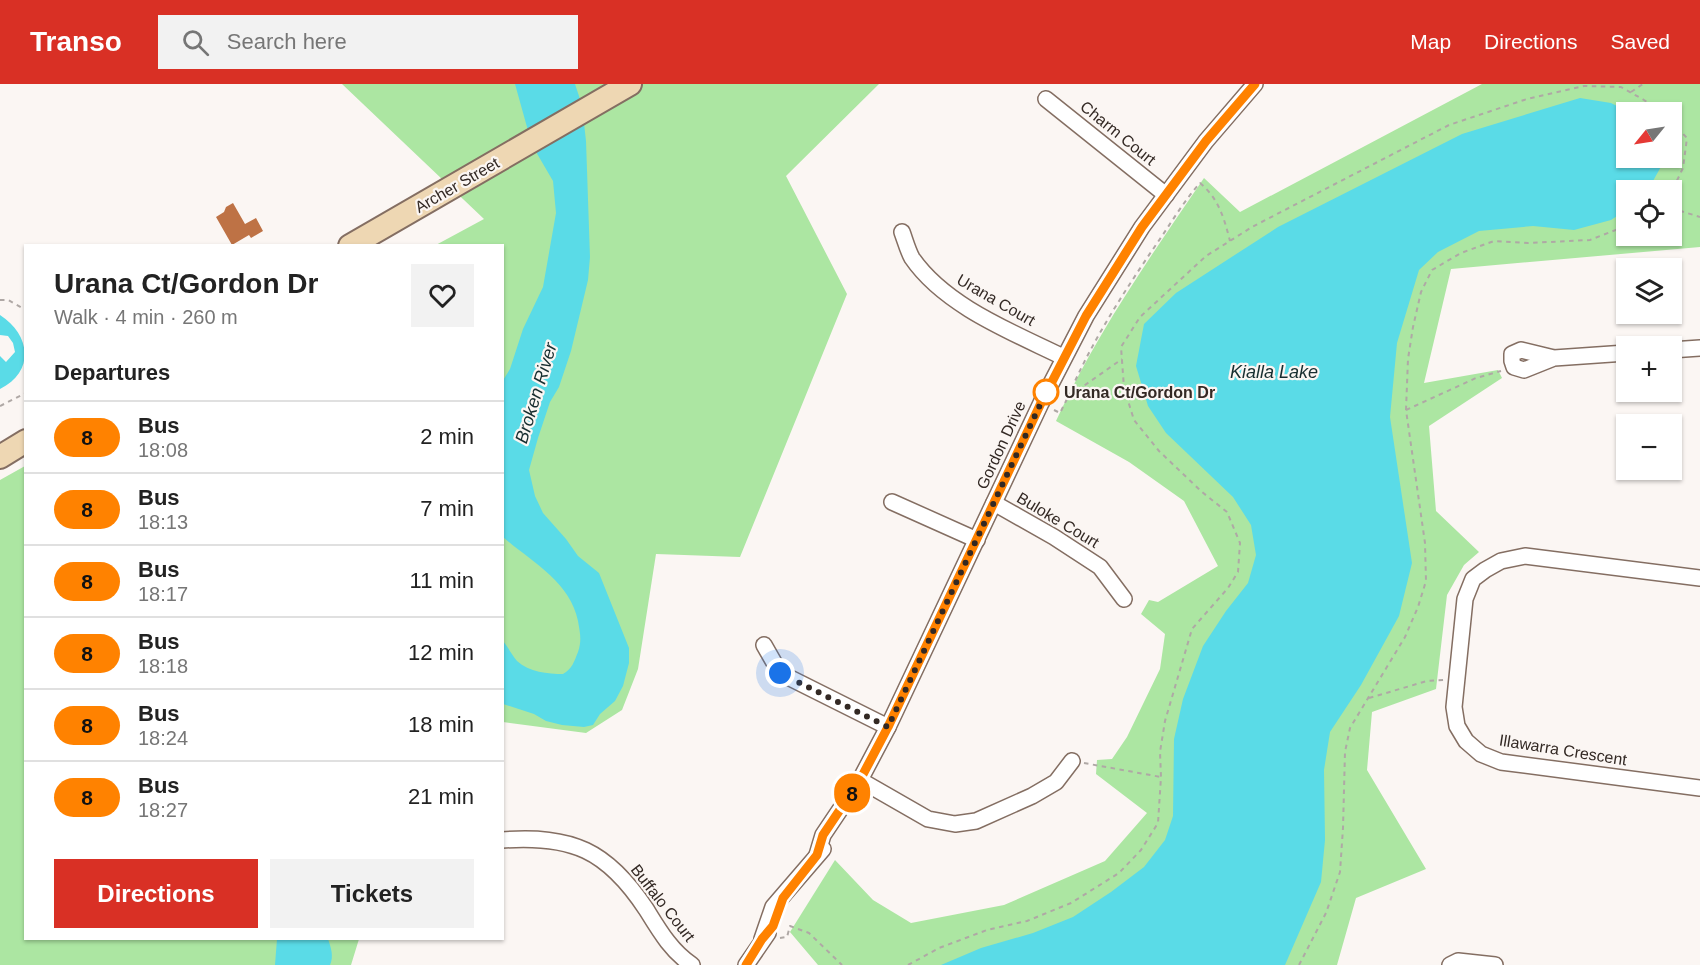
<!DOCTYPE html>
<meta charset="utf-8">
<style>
body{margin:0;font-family:Helvetica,sans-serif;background:#f2f2f2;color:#222;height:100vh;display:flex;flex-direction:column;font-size:22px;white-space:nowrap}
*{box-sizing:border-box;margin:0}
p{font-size:20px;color:#767676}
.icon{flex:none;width:33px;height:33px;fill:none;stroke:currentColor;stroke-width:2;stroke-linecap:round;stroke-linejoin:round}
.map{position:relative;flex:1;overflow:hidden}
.sheet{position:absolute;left:24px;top:160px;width:480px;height:696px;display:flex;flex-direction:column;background:#fff;border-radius:0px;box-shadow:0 2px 4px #0004}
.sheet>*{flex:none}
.badge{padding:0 12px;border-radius:20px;font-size:21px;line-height:39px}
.needle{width:39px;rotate:240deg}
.fabs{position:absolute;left:1616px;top:18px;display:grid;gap:12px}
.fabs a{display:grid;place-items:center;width:66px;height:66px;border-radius:0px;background:#fff;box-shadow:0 2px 4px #0004;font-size:30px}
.you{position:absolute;width:30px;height:30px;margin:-15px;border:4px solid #fff;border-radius:50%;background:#1a73e8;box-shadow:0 0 0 9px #1a73e833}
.map>.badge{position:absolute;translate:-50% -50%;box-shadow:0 0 0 3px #fff}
h2{padding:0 30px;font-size:22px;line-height:54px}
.round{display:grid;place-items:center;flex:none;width:63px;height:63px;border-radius:0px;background:#f2f2f2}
.overview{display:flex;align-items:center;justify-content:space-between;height:102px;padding:0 30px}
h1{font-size:28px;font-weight:800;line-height:45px}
.action{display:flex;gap:12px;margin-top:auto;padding:12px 30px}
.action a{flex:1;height:69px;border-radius:0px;background:#d93025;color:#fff;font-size:24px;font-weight:800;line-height:69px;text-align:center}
.action a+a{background:#f2f2f2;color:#222}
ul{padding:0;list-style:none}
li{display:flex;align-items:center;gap:18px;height:72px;padding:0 30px;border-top:2px solid #e0e0e0}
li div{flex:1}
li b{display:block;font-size:22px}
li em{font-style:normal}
li .badge{min-width:66px;font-weight:700;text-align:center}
header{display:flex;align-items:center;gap:36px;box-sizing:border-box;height:84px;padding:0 30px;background:#d93025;color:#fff}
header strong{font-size:28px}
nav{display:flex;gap:33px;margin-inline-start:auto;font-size:21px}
.search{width:420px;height:54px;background:#f2f2f2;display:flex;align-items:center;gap:15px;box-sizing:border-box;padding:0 21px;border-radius:0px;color:#767676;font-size:22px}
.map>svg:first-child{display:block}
.green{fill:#ace6a2;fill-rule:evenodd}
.water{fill:#5adbe7}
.building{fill:#be7245}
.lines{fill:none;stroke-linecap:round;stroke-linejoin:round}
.street-casing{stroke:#846e62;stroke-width:18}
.secondary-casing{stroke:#846e62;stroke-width:26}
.path{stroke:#afa8a5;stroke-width:2;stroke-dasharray:4.5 4.5;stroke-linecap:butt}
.street{stroke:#fff;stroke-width:15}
.secondary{stroke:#eed7b3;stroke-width:22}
.line-casing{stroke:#fff;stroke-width:14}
.line{stroke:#ff8200;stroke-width:9}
.walk{stroke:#332924;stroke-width:6;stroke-dasharray:0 10.8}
.stop-dot{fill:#fff;stroke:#ff8200;stroke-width:3}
.labels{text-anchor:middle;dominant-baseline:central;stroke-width:4.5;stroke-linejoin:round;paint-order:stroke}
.street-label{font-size:16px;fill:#332924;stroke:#fbf6f3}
.stop-label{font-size:16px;font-weight:bold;fill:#332924;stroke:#fbf6f3;text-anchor:start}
.water-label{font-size:18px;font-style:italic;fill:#172d2f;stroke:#fbf6f3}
</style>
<header>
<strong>Transo</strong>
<div class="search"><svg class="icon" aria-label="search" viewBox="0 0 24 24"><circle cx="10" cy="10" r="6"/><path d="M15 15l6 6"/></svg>Search here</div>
<nav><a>Map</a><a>Directions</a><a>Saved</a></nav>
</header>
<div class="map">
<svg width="1700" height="881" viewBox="0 0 1700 881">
<rect width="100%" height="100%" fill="#fbf6f3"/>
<!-- green -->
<g class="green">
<path d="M342 0H879L786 92 847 210 740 473 656 470 638 585 622 626 586 649 503 638 502 162H434L484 135Z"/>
<path d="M1482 0H1700V163L1451 185 1424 299 1498 286 1502 294 1429 342 1436 427 1479 468 1464 481 1447 511 1436 605 1372 628 1367 686 1426 785 1356 814 1337 881H818L790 848 835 776 873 816 911 839 1004 821 1105 777 1147 729 1096 690 1097 676 1112 675 1127 653 1160 585 1165 550 1141 530 1149 516 1158 518 1218 482 1184 417 1129 378 1056 337C1096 250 1150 173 1204 94L1240 128ZM1626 28H1671V74H1626ZM1626 106H1671V152H1626Z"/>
<path d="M25 382 26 855H359L351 881H0V396Z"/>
</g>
<!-- water -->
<g class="water">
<path d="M515 0H575L582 21 586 57 590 173 588 196 571 267 559 303 550 318 538 354 529 386 535 412 543 429 566 455 578 472 599 489 629 564V579L623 602 615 617 600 630 593 641 584 643 562 641 546 637 534 630 503 620V557C508 563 512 571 517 577 529 588 548 590 563 590 572 585 574 578 578 568 582 556 580 549 578 537 570 497 530 477 503 453L502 298 510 285 523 245 543 203 556 129 553 97 532 61Z"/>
<path d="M1580 14 1611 19 1629 28H1626V74H1661L1663 79 1648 106H1626V126L1611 136 1574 146 1533 142 1479 147 1438 168 1419 186 1397 259 1390 333 1412 479 1399 532 1361 601 1330 648 1324 686 1325 756 1321 798 1285 881H941L981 864 1033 849 1073 833 1111 808 1144 783 1165 756 1173 732 1174 655 1183 615 1203 562 1226 527 1248 499 1256 471 1251 441 1233 413 1166 349 1148 322 1136 282 1144 240 1176 209 1278 143 1462 50Z"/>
<path d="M0 231C31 251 35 288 0 305V272L6 278 15 268 13 259 8 252 0 251Z"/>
<path d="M277 855H328C331 864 334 872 330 881H275Z"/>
</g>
<!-- building -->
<path class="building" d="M233 119 245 140 256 134 263 147 251 154 249 151 232 161 216 133 224 128 226 123Z"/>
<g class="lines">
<!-- street casing -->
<g class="street-casing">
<g id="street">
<path d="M1046 15 1166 111"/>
<path d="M902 148C905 156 908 167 912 174 945 222 1012 248 1063 273"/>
<path d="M1671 266 1700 264"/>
<path d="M1554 274 1524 286 1514 283 1512 277V270L1521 266 1554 274 1626 269"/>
<path d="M892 418 977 456"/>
<path d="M994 419 1054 453 1100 483 1124 515"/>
<path d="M1700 494 1525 472 1501 477 1485 486 1473 495 1465 515 1454 623 1457 642 1466 657 1481 670 1501 678 1700 704"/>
<path d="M764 561 780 589 888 643"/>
<path d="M860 696 928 735 955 740 976 737 1032 712 1056 698 1072 677"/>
<path d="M502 756C572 751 607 766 646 825 659 846 671 867 692 881"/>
<path d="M817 771 823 751 860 696 888 643 1041 319 1086 232 1142 143 1206 57 1255 0"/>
<path d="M762 855 773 823 823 765"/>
<path d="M746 881 768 849"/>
<path d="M1450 881 1458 877 1495 881"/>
</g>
</g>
<!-- secondary casing -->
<g class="secondary-casing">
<g id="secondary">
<path d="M350 162 630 0"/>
<path d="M0 373 26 357"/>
</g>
</g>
<!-- path -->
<g class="path">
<path d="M1631 8 1643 0"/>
<path d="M1671 37 1687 54 1683 84 1671 109"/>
<path d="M1671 124 1700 133"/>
<path d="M0 216H8L26 226"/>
<path d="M1068 313C1092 256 1127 203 1162 152 1174 134 1185 116 1200 99 1219 115 1224 134 1230 157"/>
<path d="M0 322 26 309"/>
<path d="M1054 326 1060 329 1068 313 1122 275"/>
<path d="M1406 326 1476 294 1501 287"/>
<path d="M1369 614 1427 597 1444 596"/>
<path d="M1084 679 1161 693"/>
<path d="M780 854 787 853 790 842 809 849 842 881"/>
<path d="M908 881 939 864 987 846 1027 837 1071 819 1119 789 1141 766 1158 739 1161 693 1160 668 1165 637 1192 545 1228 504 1238 488 1240 459 1227 428 1202 408 1159 367 1134 336 1124 304 1121 263 1140 233 1206 172 1252 143 1449 41 1527 15 1584 2 1621 3 1644 16 1661 28"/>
<path d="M1299 881 1326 829 1340 788 1343 744 1345 668 1350 644 1405 553 1418 523 1426 497 1425 459 1406 326 1408 275 1413 243 1421 208 1432 186 1461 169 1494 157 1528 159 1590 156 1626 142"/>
</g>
<!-- street -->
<use href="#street" class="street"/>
<!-- secondary -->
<use href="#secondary" class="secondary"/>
</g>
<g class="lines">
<!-- line casing -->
<g class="line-casing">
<path id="line" d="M746 881 762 855 773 842 783 814 817 771 823 751 860 696 888 643 1041 319 1086 232 1142 143 1206 57 1255 0"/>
</g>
<!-- line -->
<use href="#line" class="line"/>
<!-- walk -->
<path class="walk" d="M780 589 888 643 1048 304 1046 308"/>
</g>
<!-- markers -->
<circle class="stop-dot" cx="1046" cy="308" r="12"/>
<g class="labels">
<!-- street labels -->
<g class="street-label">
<text transform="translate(1118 49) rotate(39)">Charm Court</text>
<text transform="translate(457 101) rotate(-30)">Archer Street</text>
<text transform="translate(996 216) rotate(30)">Urana Court</text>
<text transform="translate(1001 361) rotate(-65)">Gordon Drive</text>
<text transform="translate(1058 436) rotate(31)">Buloke Court</text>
<text transform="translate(1563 666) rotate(9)">Illawarra Crescent</text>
<text transform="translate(663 819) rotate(52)">Buffalo Court</text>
</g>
<!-- stop labels -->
<g class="stop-label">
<text x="1064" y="308">Urana Ct/Gordon Dr</text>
</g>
<!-- water labels -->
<g class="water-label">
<text x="1274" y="288">Kialla Lake</text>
<text transform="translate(536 309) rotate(-73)">Broken River</text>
</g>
</g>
</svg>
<div class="fabs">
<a><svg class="needle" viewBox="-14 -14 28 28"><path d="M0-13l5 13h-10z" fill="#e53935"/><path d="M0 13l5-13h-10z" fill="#767676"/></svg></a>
<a><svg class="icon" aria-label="locate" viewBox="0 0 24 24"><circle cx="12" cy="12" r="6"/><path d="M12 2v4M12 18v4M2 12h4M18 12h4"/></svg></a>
<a><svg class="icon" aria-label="layers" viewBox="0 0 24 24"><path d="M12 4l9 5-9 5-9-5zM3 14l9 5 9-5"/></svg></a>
<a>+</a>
<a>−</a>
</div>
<div class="you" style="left:780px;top:589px"></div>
<b class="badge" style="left:852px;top:709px;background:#ff8200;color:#111">8</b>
<section class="sheet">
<div class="overview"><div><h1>Urana Ct/Gordon Dr</h1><p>Walk · 4 min · 260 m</p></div><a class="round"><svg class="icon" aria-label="heart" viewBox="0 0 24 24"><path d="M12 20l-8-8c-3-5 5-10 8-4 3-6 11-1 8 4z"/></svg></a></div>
<h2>Departures</h2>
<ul>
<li><span class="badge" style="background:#ff8200;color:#111">8</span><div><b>Bus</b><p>18:08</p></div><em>2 min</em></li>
<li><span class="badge" style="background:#ff8200;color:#111">8</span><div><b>Bus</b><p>18:13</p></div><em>7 min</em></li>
<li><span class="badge" style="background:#ff8200;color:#111">8</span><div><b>Bus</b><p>18:17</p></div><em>11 min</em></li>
<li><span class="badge" style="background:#ff8200;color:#111">8</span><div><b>Bus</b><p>18:18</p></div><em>12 min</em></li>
<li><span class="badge" style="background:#ff8200;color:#111">8</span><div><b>Bus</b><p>18:24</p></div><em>18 min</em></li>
<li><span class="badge" style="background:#ff8200;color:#111">8</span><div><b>Bus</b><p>18:27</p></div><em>21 min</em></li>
</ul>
<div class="action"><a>Directions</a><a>Tickets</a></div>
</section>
</div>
